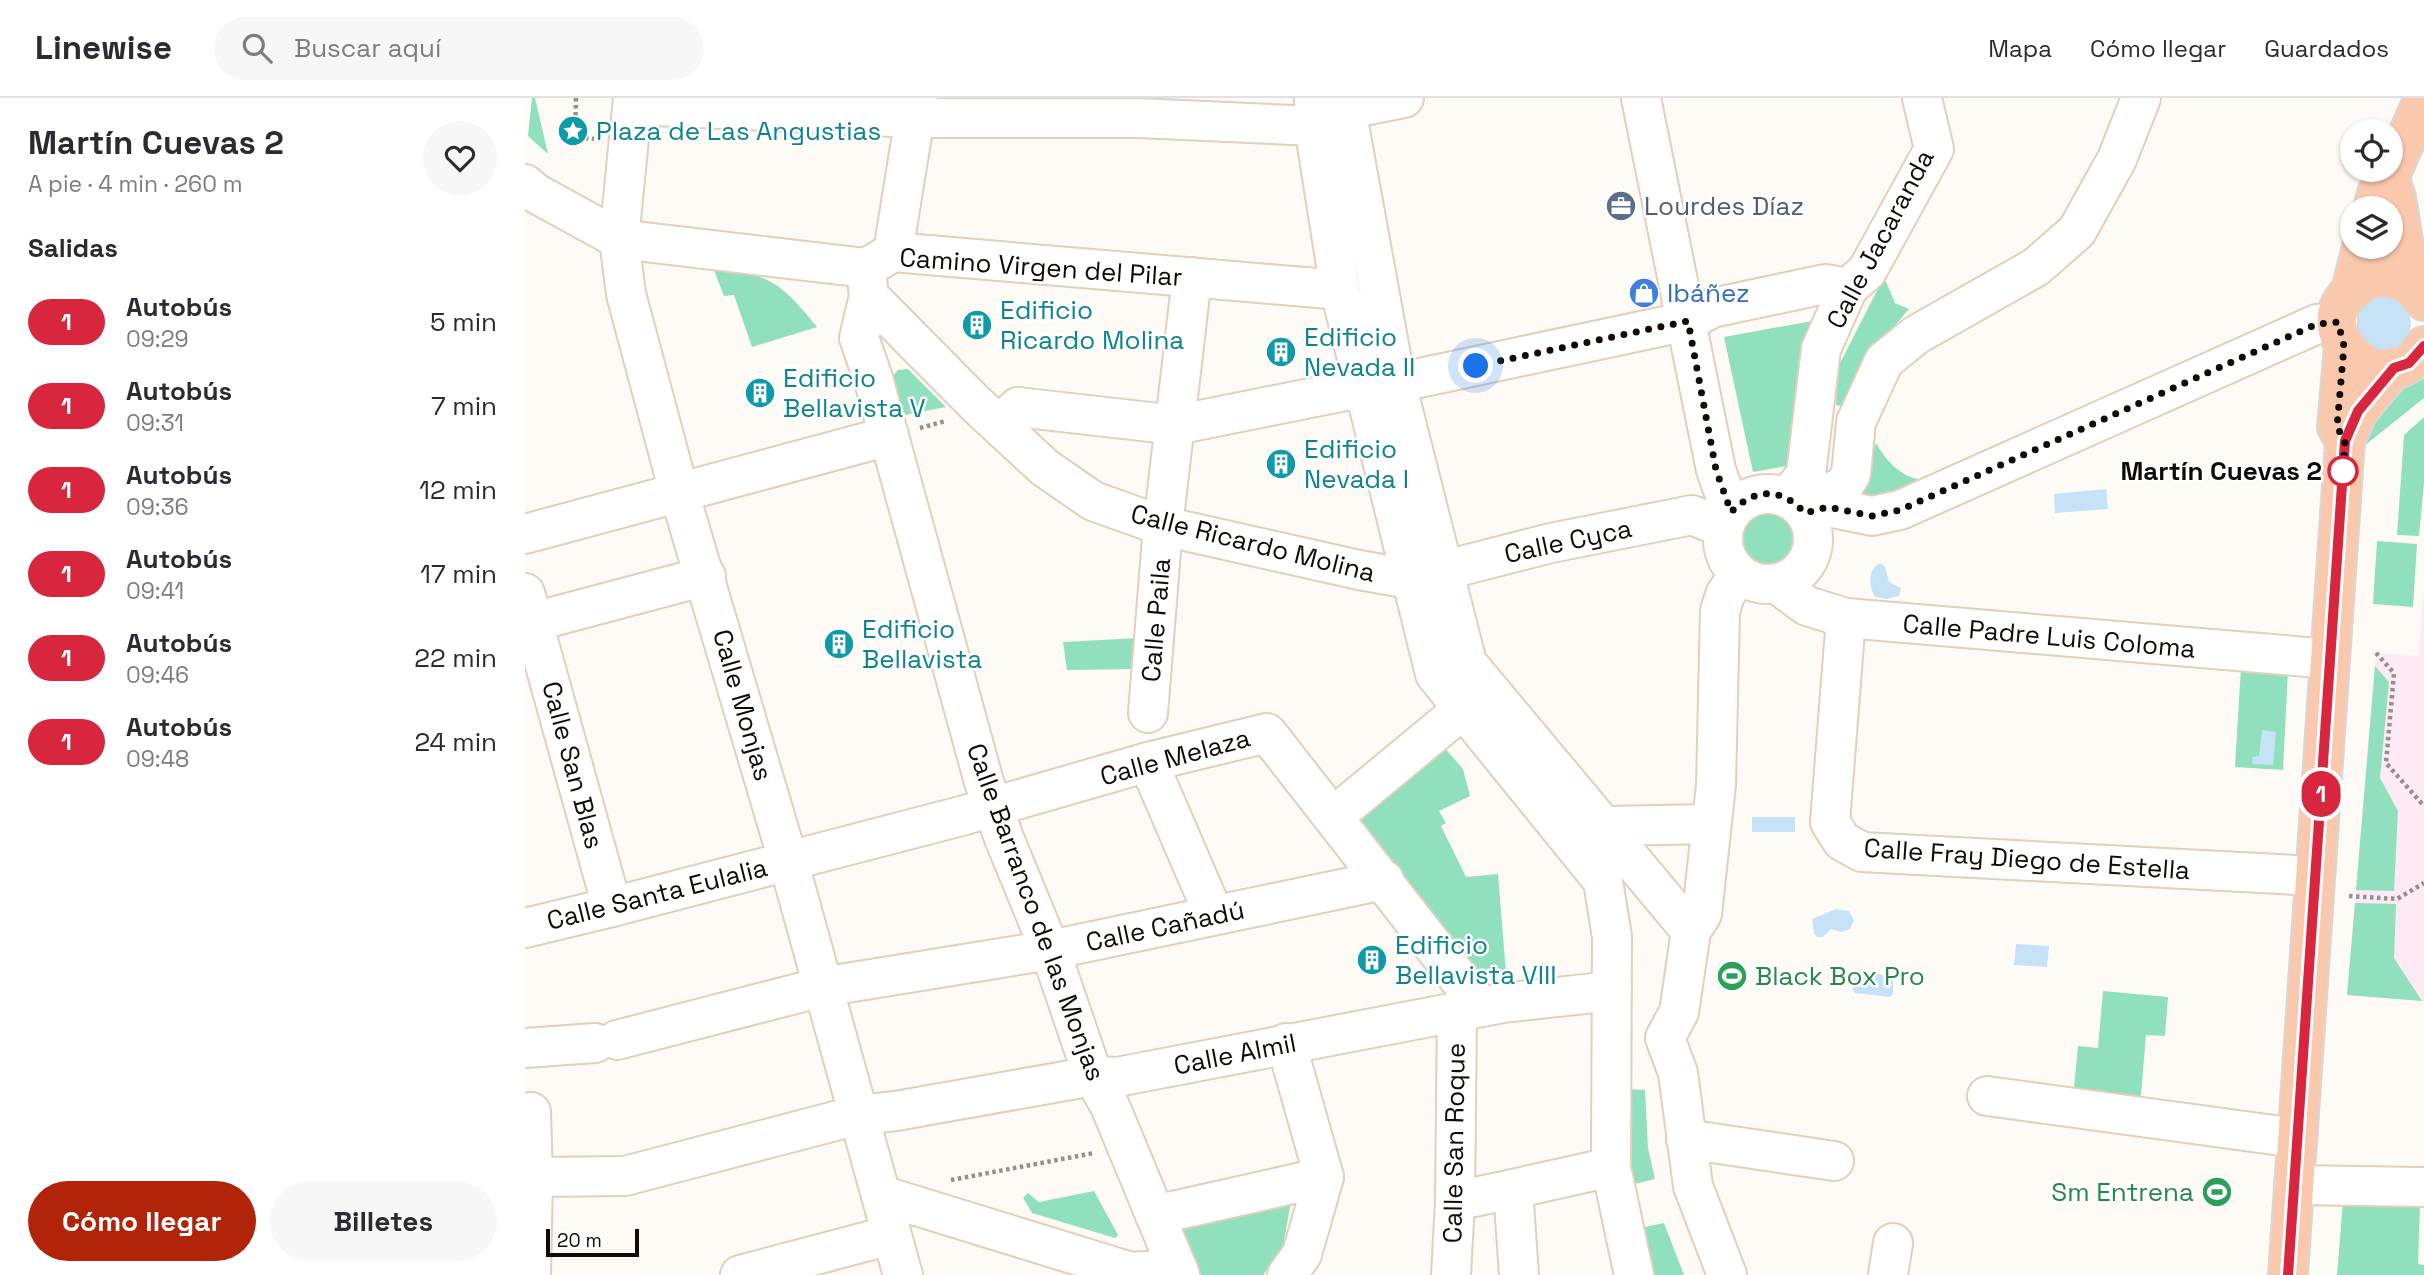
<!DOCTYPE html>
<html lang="es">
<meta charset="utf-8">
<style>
body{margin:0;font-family:"Space Grotesk",sans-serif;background:#f7f7f7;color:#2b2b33;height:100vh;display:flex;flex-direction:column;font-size:26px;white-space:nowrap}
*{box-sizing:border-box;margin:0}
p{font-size:23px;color:#7c7c81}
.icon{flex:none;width:38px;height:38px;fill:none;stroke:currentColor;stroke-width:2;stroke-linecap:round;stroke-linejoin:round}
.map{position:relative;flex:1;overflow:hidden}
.drawer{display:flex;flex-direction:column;background:#fff;width:525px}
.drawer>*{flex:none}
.badge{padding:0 14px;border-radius:23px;font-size:24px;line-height:46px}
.buttons{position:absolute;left:1815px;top:21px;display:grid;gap:14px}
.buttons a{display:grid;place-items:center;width:63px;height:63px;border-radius:50%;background:#fff;box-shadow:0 2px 5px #0004;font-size:35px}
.scale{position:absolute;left:21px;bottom:18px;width:93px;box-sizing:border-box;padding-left:7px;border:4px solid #110a05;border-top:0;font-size:19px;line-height:24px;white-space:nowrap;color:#110a05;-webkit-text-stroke:5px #fff;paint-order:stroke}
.you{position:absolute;width:35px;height:35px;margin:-18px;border:5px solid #fff;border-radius:50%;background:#1a73e8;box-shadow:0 0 0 10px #1a73e833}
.map>.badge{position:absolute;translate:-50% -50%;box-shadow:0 0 0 4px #fff}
h2{padding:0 28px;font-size:26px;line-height:63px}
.round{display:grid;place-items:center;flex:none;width:74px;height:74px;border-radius:37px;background:#f7f7f7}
.head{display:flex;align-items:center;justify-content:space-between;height:119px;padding:0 28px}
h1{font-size:33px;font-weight:700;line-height:52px}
.action{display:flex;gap:14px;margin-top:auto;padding:14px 28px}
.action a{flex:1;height:80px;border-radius:42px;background:#b12409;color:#fff;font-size:28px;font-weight:700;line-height:80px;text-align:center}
.action a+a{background:#f7f7f7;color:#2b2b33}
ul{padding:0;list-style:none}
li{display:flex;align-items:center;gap:21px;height:84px;padding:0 28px}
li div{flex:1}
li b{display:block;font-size:26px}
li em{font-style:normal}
li .badge{min-width:77px;font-weight:700;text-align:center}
header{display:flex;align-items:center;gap:42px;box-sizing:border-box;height:98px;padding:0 35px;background:#fff;border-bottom:2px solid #e1e1e2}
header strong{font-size:33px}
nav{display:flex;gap:38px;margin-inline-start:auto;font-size:24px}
.search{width:490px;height:63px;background:#f7f7f7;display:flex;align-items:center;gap:18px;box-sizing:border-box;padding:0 24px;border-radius:38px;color:#7c7c81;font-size:26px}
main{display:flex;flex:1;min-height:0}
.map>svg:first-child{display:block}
.education{fill:#feeaf4}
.green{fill:#91e0bd}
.water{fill:#c6e2f7}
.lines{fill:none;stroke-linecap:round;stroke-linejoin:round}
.minor-casing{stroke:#e4cebc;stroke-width:42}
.major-casing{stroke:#d9d8d7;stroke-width:42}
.path{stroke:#96908c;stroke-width:4.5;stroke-dasharray:3.5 3.5;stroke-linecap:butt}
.minor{stroke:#fff;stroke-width:38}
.major{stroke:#fac8ac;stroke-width:38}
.line-casing{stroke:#fff;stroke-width:16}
.line{stroke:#d7263d;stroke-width:10}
.walk{stroke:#110a05;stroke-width:7;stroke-dasharray:0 12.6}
.stop-dot{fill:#fff;stroke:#d7263d;stroke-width:3.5}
.labels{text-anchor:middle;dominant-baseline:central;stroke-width:5;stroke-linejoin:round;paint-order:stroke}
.culture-label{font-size:26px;fill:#0d838f;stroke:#fff;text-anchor:start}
.service-label{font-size:26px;fill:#4e5e75;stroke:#fff;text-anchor:start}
.street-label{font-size:26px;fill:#110a05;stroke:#fff}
.shop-label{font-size:26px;fill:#366cbe;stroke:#fff;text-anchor:start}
.stop-label{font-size:26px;font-weight:bold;fill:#110a05;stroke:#fff;text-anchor:end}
.leisure-label{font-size:26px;fill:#27864d;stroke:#fff;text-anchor:start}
</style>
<header>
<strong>Linewise</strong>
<div class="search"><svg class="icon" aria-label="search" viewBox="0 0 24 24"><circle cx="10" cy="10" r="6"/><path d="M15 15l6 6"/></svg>Buscar aquí</div>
<nav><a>Mapa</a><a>Cómo llegar</a><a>Guardados</a></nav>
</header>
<main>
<section class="drawer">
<div class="head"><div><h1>Martín Cuevas 2</h1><p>A pie · 4 min · 260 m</p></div><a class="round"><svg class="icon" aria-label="heart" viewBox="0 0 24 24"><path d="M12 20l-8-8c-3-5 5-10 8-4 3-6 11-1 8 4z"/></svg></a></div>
<h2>Salidas</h2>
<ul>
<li><span class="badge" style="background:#d7263d;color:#fff">1</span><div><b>Autobús</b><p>09:29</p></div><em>5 min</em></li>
<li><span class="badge" style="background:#d7263d;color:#fff">1</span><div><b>Autobús</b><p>09:31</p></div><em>7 min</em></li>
<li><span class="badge" style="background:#d7263d;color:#fff">1</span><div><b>Autobús</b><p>09:36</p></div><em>12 min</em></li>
<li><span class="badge" style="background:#d7263d;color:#fff">1</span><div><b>Autobús</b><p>09:41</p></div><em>17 min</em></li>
<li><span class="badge" style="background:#d7263d;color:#fff">1</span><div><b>Autobús</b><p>09:46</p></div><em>22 min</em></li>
<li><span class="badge" style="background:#d7263d;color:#fff">1</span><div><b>Autobús</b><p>09:48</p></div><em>24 min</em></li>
</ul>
<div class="action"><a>Cómo llegar</a><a>Billetes</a></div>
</section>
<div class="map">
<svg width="1899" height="1177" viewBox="0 0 1899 1177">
<rect width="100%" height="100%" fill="#fefaf6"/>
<!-- education -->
<path class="education" d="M1899 492V903L1822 897 1851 555 1893 558Z"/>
<!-- green -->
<g class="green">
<path d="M7 0H10L23 56 3 38Z"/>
<path d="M187 167C246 179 254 182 292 229L227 249 209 197 199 198Z"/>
<path d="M1359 179 1370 205 1384 211 1344 258 1322 309 1311 307 1313 269Z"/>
<path d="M1293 222 1278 245 1262 368 1228 374 1199 239Z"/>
<path d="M383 271 421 309 380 317 367 279 373 272Z"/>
<path d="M1899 281V300L1839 348C1850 315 1863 290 1899 281Z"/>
<path d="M1899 319V385L1894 438 1872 437 1879 337Z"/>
<path d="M1351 345C1361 363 1376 379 1397 382 1378 393 1357 404 1335 398Z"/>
<circle cx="1244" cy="442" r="27"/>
<path d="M1852 443 1892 446 1888 509 1848 506Z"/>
<path d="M614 540 615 571 542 572 538 544Z"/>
<path d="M1850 568 1864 584 1855 680 1873 713 1869 793 1831 792Z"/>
<path d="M1716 569 1763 572 1758 672 1710 669Z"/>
<path d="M918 648 938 671 945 698 914 713 921 725 916 728 941 779 973 776 981 875 950 877 862 759 831 714Z"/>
<path d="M1830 805 1871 806 1869 860 1897 903 1822 897Z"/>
<path d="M1578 893 1643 899 1640 938 1621 937 1615 1009 1548 1000 1553 948 1573 950Z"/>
<path d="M1101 991 1120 992 1123 1050 1130 1081 1105 1087Z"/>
<path d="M569 1093 593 1137 590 1140 507 1115 498 1100 503 1095 514 1104Z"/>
<path d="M766 1103 758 1149 738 1177H673L653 1125Z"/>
<path d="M1818 1103 1895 1106 1893 1166 1899 1167V1177H1812Z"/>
<path d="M1139 1125 1159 1177H1120L1110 1131Z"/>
</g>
<!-- water -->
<g class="water">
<path d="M1859 197C1883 207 1897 224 1875 246 1872 250 1867 254 1861 254 1853 254 1842 247 1835 244L1829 217 1840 202Z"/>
<path d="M1581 391 1583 411 1530 415 1529 396Z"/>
<path d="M1356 465 1360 469 1364 484 1376 490 1374 498 1362 501 1350 499C1344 488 1342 470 1356 465Z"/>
<path d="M1737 632 1751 634 1748 667 1728 666 1727 664 1728 659 1734 658Z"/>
<rect x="1227" y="719" width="43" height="15"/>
<path d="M1311 811 1324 813 1329 822 1325 831 1316 834 1306 831 1298 839H1292L1289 835 1287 821Z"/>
<path d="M1491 846 1524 848 1522 869 1489 867Z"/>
<path d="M1334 872 1368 879V896L1365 899 1330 895 1327 890 1331 874Z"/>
</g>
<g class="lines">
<!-- minor casing -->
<g class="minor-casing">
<g id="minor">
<path d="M108 0 94 141 101 196 154 394 263 762 378 1177"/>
<path d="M789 0V28L815 192 910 576 1078 783 1087 839 1086 1069 1109 1177"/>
<path d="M819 0 871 285 942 565 1166 833"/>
<path d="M1116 0 1191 372 1206 414"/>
<path d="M108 7 391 20H613L789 28"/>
<path d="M820 12 879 0"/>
<path d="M0 86 12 96 94 141 341 170 368 154 815 192"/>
<path d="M368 154 393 0"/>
<path d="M341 170 344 198 451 306 519 369 568 403 638 428 834 472 885 481 1026 445 1167 417 1199 430"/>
<path d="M344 198 334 240 348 280 459 684 479 740 525 852 568 978 585 1008 655 1177"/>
<path d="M871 285 1163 223 1187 210 1300 186 1323 190"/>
<path d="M474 327 493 309 651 327 840 289"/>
<circle cx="1243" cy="441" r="45"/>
<path d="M1262 400 1281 376 1296 251 1323 190 1342 173 1409 51 1397 0"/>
<path d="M1273 407 1318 389 1326 376 1331 324 1359 263 1391 237 1511 169 1552 133 1592 61 1616 0"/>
<path d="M1281 415 1303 409 1347 418 1375 412 1792 226 1813 224"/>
<path d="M0 436 364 338"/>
<path d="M1252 486 1282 508 1321 520 1805 561"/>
<path d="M0 495 87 809"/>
<path d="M1321 520 1305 724 1317 743 1337 754 1790 778"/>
<path d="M8 524 181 478"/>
<path d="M623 615 638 428 667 179"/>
<path d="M623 664 689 817"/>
<path d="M809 718 937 612"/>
<path d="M1080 728 1186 726"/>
<path d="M0 830 87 809 440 717 623 664 742 635 956 909"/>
<path d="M92 942 297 889 525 852 859 782"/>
<path d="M761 945 799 1079 777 1156 762 1177"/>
<path d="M0 950 70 945"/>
<path d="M1462 998 1771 1040"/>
<path d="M1161 1041 1309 1063"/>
<path d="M8 1079 100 1078 333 1017 371 1013 568 978 592 979 978 905 1087 893"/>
<path d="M1769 1087 1899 1089"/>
<path d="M988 1091 1086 1069"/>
<path d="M356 1097 606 1174 653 1171"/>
<path d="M930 1103 988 1091 994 1177"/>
<path d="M630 1117 799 1079"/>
<path d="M6 1177 8 1079 6 1014"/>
<path d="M215 1177 366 1137"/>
<path d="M926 1177 930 1103 932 914"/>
<path d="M1202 1177 1168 1088 1153 975 1140 940 1154 914 1166 833 1177 816 1191 687 1195 513 1200 497 1214 476"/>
<path d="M1363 1177 1368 1145"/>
</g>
</g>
<!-- major casing -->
<g class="major-casing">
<g id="major">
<path d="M1864 80 1871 99 1885 187"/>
<path d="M1848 110 1852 95 1864 80 1899 0"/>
<path d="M1826 192 1837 149"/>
<path d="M1899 203C1891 188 1876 181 1860 179 1849 178 1838 183 1830 190 1774 230 1861 314 1899 248"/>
<path d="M1819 248 1812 329 1820 343"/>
<path d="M1763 1177 1820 343 1833 313 1869 270"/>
</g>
</g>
<!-- path -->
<g class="path">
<path d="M51 0 50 39 69 41"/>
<path d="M395 330 421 323"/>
<path d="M1851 555 1869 575 1861 665 1899 708"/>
<path d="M1824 798 1872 801 1899 785"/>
<path d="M426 1082 569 1055"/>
</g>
<!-- minor -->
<use href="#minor" class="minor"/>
<!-- major -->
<use href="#major" class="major"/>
</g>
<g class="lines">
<!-- line casing -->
<g class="line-casing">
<path id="line" d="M1763 1177 1820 343 1833 313 1869 270 1884 265 1899 248"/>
</g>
<!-- line -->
<use href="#line" class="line"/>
<!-- walk -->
<path class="walk" d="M951 268 1163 223 1191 372 1206 414C1231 389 1257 390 1280 415L1303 409 1347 418 1375 412 1792 226 1813 224 1819 248 1812 329 1820 343 1818 373"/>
</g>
<!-- icons -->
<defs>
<g id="sight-disc" transform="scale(1.575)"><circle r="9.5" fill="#0f9aa8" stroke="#fff"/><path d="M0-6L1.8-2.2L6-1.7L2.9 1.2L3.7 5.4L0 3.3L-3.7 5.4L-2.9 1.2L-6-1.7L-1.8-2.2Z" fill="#fff"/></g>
<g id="office-disc" transform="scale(1.575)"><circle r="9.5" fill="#5c6f8a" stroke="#fff"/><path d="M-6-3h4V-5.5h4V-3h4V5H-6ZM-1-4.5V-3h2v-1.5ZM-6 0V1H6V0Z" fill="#fff"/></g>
<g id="shop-disc" transform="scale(1.575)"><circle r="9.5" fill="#3f7fe0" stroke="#fff"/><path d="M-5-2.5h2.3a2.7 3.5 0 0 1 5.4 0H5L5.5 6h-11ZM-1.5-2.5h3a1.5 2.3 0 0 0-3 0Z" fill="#fff"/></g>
<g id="building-disc" transform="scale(1.575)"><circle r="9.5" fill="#0f9aa8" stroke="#fff"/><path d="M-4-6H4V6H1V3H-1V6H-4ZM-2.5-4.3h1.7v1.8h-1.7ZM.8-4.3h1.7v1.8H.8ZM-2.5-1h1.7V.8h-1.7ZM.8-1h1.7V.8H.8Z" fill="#fff"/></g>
<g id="stadium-disc" transform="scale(1.575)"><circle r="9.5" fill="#2e9e5b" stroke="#fff"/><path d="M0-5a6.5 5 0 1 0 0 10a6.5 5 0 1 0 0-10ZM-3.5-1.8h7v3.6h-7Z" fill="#fff"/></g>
</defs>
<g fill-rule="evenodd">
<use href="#sight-disc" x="48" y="33"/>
<use href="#office-disc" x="1096" y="108"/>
<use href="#shop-disc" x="1119" y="195"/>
<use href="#building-disc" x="452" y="227"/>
<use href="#building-disc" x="756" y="254"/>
<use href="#building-disc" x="235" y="295"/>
<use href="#building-disc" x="756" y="366"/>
<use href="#building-disc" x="314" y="546"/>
<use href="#building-disc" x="847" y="862"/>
<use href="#stadium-disc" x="1207" y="878"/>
<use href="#stadium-disc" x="1692" y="1094"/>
</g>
<!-- markers -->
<circle class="stop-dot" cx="1818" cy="373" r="14"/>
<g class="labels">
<!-- culture labels -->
<g class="culture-label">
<text x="71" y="33">Plaza de Las Angustias</text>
<text x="475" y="212">Edificio<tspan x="475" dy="30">Ricardo Molina</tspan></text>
<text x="779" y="239">Edificio<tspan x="779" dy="30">Nevada II</tspan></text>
<text x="258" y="280">Edificio<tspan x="258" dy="30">Bellavista V</tspan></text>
<text x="779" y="351">Edificio<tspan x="779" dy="30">Nevada I</tspan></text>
<text x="337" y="531">Edificio<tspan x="337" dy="30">Bellavista</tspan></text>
<text x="870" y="847">Edificio<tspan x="870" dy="30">Bellavista VIII</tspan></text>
</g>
<!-- service labels -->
<g class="service-label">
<text x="1119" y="108">Lourdes Díaz</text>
</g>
<!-- street labels -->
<g class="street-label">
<text transform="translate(1355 141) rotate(-62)">Calle Jacaranda</text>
<text transform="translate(516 169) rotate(4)">Camino Virgen del Pilar</text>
<text transform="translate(1043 443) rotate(-12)">Calle Cyca</text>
<text transform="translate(728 445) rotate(14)">Calle Ricardo Molina</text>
<text transform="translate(631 522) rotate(-85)">Calle Paila</text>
<text transform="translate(1524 538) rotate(5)">Calle Padre Luis Coloma</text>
<text transform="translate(218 607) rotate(74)">Calle Monjas</text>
<text transform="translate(650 659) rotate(-15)">Calle Melaza</text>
<text transform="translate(48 667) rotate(75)">Calle San Blas</text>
<text transform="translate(1502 761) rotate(4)">Calle Fray Diego de Estella</text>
<text transform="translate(132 796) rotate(-14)">Calle Santa Eulalia</text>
<text transform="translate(511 814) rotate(70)">Calle Barranco de las Monjas</text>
<text transform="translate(640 828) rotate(-12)">Calle Cañadú</text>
<text transform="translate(710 956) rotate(-11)">Calle Almil</text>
<text transform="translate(929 1045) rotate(-89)">Calle San Roque</text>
</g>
<!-- shop labels -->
<g class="shop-label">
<text x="1142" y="195">Ibáñez</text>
</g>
<!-- stop labels -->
<g class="stop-label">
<text x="1797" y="373">Martín Cuevas 2</text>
</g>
<!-- leisure labels -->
<g class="leisure-label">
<text x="1230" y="878">Black Box Pro</text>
<text x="1669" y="1094" text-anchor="end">Sm Entrena</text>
</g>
</g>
</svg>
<div class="buttons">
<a><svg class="icon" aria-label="locate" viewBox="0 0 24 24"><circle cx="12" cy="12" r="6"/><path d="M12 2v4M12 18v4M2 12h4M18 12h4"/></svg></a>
<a><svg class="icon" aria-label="layers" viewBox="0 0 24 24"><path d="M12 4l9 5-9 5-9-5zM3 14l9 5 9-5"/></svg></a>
</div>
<div class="scale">20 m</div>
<div class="you" style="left:951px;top:268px"></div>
<b class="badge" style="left:1796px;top:696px;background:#d7263d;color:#fff">1</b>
</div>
</main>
